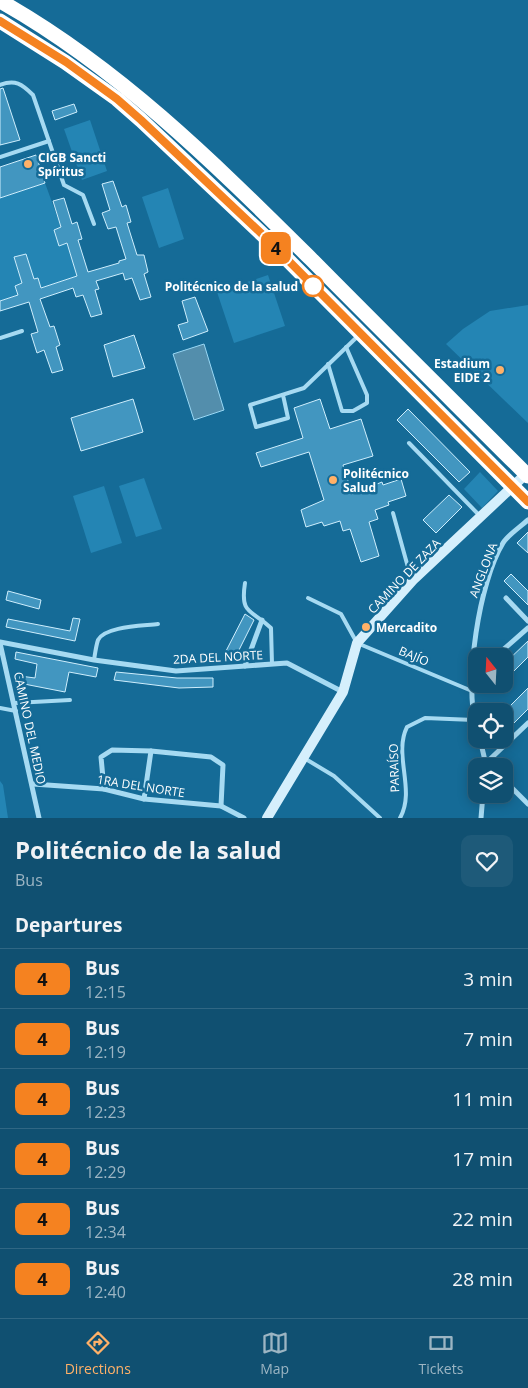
<!DOCTYPE html>
<meta charset="utf-8">
<style>
body{margin:0;font-family:"Open Sans",sans-serif;background:#1e5a79;color:#f1f3f6;height:100vh;display:flex;flex-direction:column;font-size:19px;white-space:nowrap}
*{box-sizing:border-box;margin:0}
p{font-size:16px;color:#9cb5c3}
.icon{flex:none;width:28px;height:28px;fill:none;stroke:currentColor;stroke-width:2;stroke-linecap:round;stroke-linejoin:round}
.map{position:relative;height:818px;overflow:hidden}
.drawer{display:flex;flex-direction:column;background:#105071;flex:1}
.drawer>*{flex:none}
.badge{padding:0 10px;border-radius:8px;font-size:18px;line-height:32px}
.needle{width:32px;rotate:342deg}
.buttons{position:absolute;left:468px;top:648px;display:grid;gap:10px}
.buttons a{display:grid;place-items:center;width:45px;height:45px;border-radius:10px;background:#105071;box-shadow:0 2px 12px #0003,0 0 0 1px #306784;font-size:25px}
.map>.badge{position:absolute;translate:-50% -50%;box-shadow:0 0 0 2px #fff}
h2{padding:0 15px;font-size:19px;line-height:45px}
.round{display:grid;place-items:center;flex:none;width:52px;height:52px;border-radius:10px;background:#1e5a79}
.head{display:flex;align-items:center;justify-content:space-between;height:85px;padding:0 15px}
h1{font-size:24px;font-weight:700;line-height:38px}
ul{padding:0;list-style:none}
li{display:flex;align-items:center;gap:15px;height:60px;padding:0 15px;border-top:1px solid #306784}
li div{flex:1}
li b{display:block;font-size:19px}
li em{font-style:normal}
li .badge{min-width:55px;font-weight:700;text-align:center}
.tabs{display:flex;justify-content:space-around;align-items:center;height:70px;border-top:1px solid #306784;background:#105071;font-size:14px;color:#9cb5c3}
.tabs a{display:grid;justify-items:center;gap:2px}
.tabs .on{color:#ffb168}
.map>svg:first-child{display:block}
.green{fill:#2485b4}
.water{fill:#538eac;stroke:#99d8f5}
.building{fill:#4296c0;stroke:#ceeefd}
.lines{fill:none;stroke-linecap:round;stroke-linejoin:round}
.lane{stroke:#a6daf2;stroke-width:4}
.street{stroke:#a6daf2;stroke-width:5}
.secondary{stroke:#d5effc;stroke-width:10}
.highway{stroke:#fff;stroke-width:15}
.line-casing{stroke:#fff;stroke-width:11}
.line{stroke:#f58220;stroke-width:8}
.poi-dot{fill:#ffb168;stroke:#156b97;stroke-width:2}
.stop-dot{fill:#fff;stroke:#f58220;stroke-width:2.5}
.labels{text-anchor:middle;dominant-baseline:central;stroke-width:5;stroke-linejoin:round;paint-order:stroke}
.poi-label{font-size:12px;font-weight:bold;fill:#fff;stroke:#156b97;text-anchor:start}
.stop-label{font-size:12px;font-weight:bold;fill:#fff;stroke:#156b97;text-anchor:end}
.street-label{font-size:12px;fill:#fff;stroke:#156b97}
</style>
<div class="map">
<svg width="528" height="818" viewBox="0 0 528 818">
<rect width="100%" height="100%" fill="#156b97"/>
<!-- green -->
<g class="green">
<path d="M90 120 107 171 82 180 64 129Z"/>
<path d="M45 183 61 227 54 230 59 246 67 243 77 276 41 288 38 278 34 279 25 254 14 258 22 283 15 286 18 295 0 301V198Z"/>
<path d="M168 188 184 239 159 248 142 197Z"/>
<path d="M268 275 285 326 234 343 217 292Z"/>
<path d="M528 305V423L446 344 463 329 490 311Z"/>
<path d="M480 472 498 491 482 508 464 489Z"/>
<path d="M144 478 162 529 136 537 119 486Z"/>
<path d="M104 486 122 543 91 553 73 496Z"/>
<path d="M0 781 3 785 8 818H0Z"/>
</g>
<!-- water -->
<path class="water" d="M204 344 224 410 194 420 173 354Z"/>
<!-- building -->
<g class="building">
<path d="M3 88 20 140 0 145V89Z"/>
<path d="M74 104 77 112 55 120 52 111Z"/>
<path d="M36 155 45 183 0 198V167Z"/>
<path d="M113 181 122 207 126 205 131 222 127 223 137 255H144L148 272 144 274 151 297 140 300 132 278 125 280 123 273 96 281 99 289 95 290 102 314 91 317 83 295 76 297 73 288 40 299 50 327 54 326 60 345 56 347 63 370 52 373 44 350 37 353 31 334 38 332 29 302 0 311V301L18 295 15 286 22 283 14 257 26 254 34 279 38 278 41 288 77 276 67 243 59 246 54 230 61 227 53 201 64 198 72 224 77 222 82 239 78 240 88 272 119 263V261L126 259 116 227 108 229 102 213 110 210 102 184Z"/>
<path d="M195 297 208 331 183 340 178 325 188 322 182 301Z"/>
<path d="M134 335 145 368 113 377 104 345Z"/>
<path d="M133 399 143 432 81 451 71 418Z"/>
<path d="M320 399 330 429 361 419 373 456 343 465 352 494 382 482 383 485 401 479 406 496 388 502 389 505 375 510 378 519 369 522 379 556 361 562 350 529 343 531 340 521 324 526 322 522 306 527 301 510 324 500 309 452 261 467 256 453 303 438 294 408Z"/>
<path d="M408 409 470 472 459 482 397 420Z"/>
<path d="M449 495 462 507 436 533 423 520Z"/>
<path d="M528 532V553L517 543Z"/>
<path d="M511 574 528 591V605L504 581Z"/>
<path d="M8 591 41 600 39 609 6 600Z"/>
<path d="M245 614 254 620 236 656 226 651Z"/>
<path d="M73 618 80 619 75 641 6 627 8 619 70 631Z"/>
<path d="M528 641V657L504 681V664Z"/>
<path d="M16 652 98 668 96 677 69 672 65 692 19 683 20 676 35 678 37 664 15 659Z"/>
<path d="M116 672 177 678H213V687L179 688 114 680Z"/>
<path d="M528 688V709L512 725 504 717V712Z"/>
</g>
<g class="lines">
<!-- lane -->
<g class="lane">
<path d="M0 85C15 79 22 84 33 95L64 185 83 195 94 224"/>
<path d="M0 157 49 141"/>
<path d="M0 338 22 331"/>
<path d="M328 364 342 411H353L367 403V395L346 347"/>
<path d="M283 395 288 418 256 427 250 405 304 388 358 336"/>
<path d="M409 443 479 515"/>
<path d="M393 513 409 571 413 577"/>
<path d="M245 583C240 615 251 609 271 628L272 664"/>
<path d="M308 598 341 614 357 643 472 691"/>
<path d="M94 660C95 654 96 646 98 640 105 626 144 626 158 624"/>
<path d="M15 703 70 700"/>
<path d="M0 708 16 711"/>
<path d="M304 758 334 776 380 818"/>
<path d="M400 818C416 790 393 755 407 727L425 718 474 720"/>
</g>
<!-- street -->
<g class="street">
<path d="M506 598 528 621"/>
<path d="M0 642 94 660 176 671 287 663 343 692"/>
<path d="M0 643 39 818"/>
<path d="M496 656 528 628"/>
<path d="M245 666 262 620"/>
<path d="M476 726C464 683 479 582 503 543 508 535 520 527 528 520"/>
<path d="M480 739 486 765"/>
<path d="M490 766 486 763 528 723"/>
<path d="M504 780 528 804"/>
<path d="M33 784 104 789 144 799 221 806 244 818"/>
<path d="M104 789 101 757 112 750 151 751 211 757 223 765 221 806"/>
<path d="M144 799 151 751"/>
<path d="M481 818 483 794"/>
</g>
<!-- secondary -->
<path class="secondary" d="M267 818 343 692 357 643 414 579 526 474"/>
<!-- highway -->
<g class="highway">
<path d="M0 1C119 68 215 164 311 259 383 332 456 404 528 476"/>
<path d="M0 21 65 62 117 99 141 120 264 236 528 502"/>
</g>
</g>
<g class="lines">
<!-- line casing -->
<g class="line-casing">
<path id="line" d="M0 21 66 62 117 99 141 120 264 236 528 502"/>
</g>
<!-- line -->
<use href="#line" class="line"/>
</g>
<!-- markers -->
<g class="poi-dot">
<circle cx="28" cy="164" r="5"/>
<circle cx="500" cy="370" r="5"/>
<circle cx="333" cy="480" r="5"/>
<circle cx="366" cy="627" r="5"/>
</g>
<circle class="stop-dot" cx="313" cy="286" r="10"/>
<g class="labels">
<!-- poi labels -->
<g class="poi-label">
<text x="38" y="157">CIGB Sancti<tspan x="38" dy="14">Spíritus</tspan></text>
<text x="490" y="363" text-anchor="end">Estadium<tspan x="490" dy="14">EIDE 2</tspan></text>
<text x="343" y="473">Politécnico<tspan x="343" dy="14">Salud</tspan></text>
<text x="376" y="627">Mercadito</text>
</g>
<!-- stop labels -->
<g class="stop-label">
<text x="298" y="286">Politécnico de la salud</text>
</g>
<!-- street labels -->
<g class="street-label">
<text transform="translate(483 570) rotate(-69)">ANGLONA</text>
<text transform="translate(404 576) rotate(-46)">CAMINO DE ZAZA</text>
<text transform="translate(414 656) rotate(23)">BAJÍO</text>
<text transform="translate(218 657) rotate(-3)">2DA DEL NORTE</text>
<text transform="translate(30 728) rotate(78)">CAMINO DEL MEDIO</text>
<text transform="translate(394 768) rotate(-92)">PARAÍSO</text>
<text transform="translate(141 786) rotate(9)">1RA DEL NORTE</text>
</g>
</g>
</svg>
<div class="buttons">
<a><svg class="needle" viewBox="-14 -14 28 28"><path d="M0-13l5 13h-10z" fill="#e53935"/><path d="M0 13l5-13h-10z" fill="#9cb5c3"/></svg></a>
<a><svg class="icon" aria-label="locate" viewBox="0 0 24 24"><circle cx="12" cy="12" r="6"/><path d="M12 2v4M12 18v4M2 12h4M18 12h4"/></svg></a>
<a><svg class="icon" aria-label="layers" viewBox="0 0 24 24"><path d="M12 4l9 5-9 5-9-5zM3 14l9 5 9-5"/></svg></a>
</div>
<b class="badge" style="left:276px;top:248px;background:#f58220;color:#111">4</b>
</div>
<section class="drawer">
<div class="head"><div><h1>Politécnico de la salud</h1><p>Bus</p></div><a class="round"><svg class="icon" aria-label="heart" viewBox="0 0 24 24"><path d="M12 20l-8-8c-3-5 5-10 8-4 3-6 11-1 8 4z"/></svg></a></div>
<h2>Departures</h2>
<ul>
<li><span class="badge" style="background:#f58220;color:#111">4</span><div><b>Bus</b><p>12:15</p></div><em>3 min</em></li>
<li><span class="badge" style="background:#f58220;color:#111">4</span><div><b>Bus</b><p>12:19</p></div><em>7 min</em></li>
<li><span class="badge" style="background:#f58220;color:#111">4</span><div><b>Bus</b><p>12:23</p></div><em>11 min</em></li>
<li><span class="badge" style="background:#f58220;color:#111">4</span><div><b>Bus</b><p>12:29</p></div><em>17 min</em></li>
<li><span class="badge" style="background:#f58220;color:#111">4</span><div><b>Bus</b><p>12:34</p></div><em>22 min</em></li>
<li><span class="badge" style="background:#f58220;color:#111">4</span><div><b>Bus</b><p>12:40</p></div><em>28 min</em></li>
</ul>
</section>
<nav class="tabs">
<a class="on"><svg class="icon" aria-label="directions" viewBox="0 0 24 24"><path d="M12 3l9 9-9 9-9-9zM9 14v-3h6M13 9l2 2-2 2"/></svg>Directions</a>
<a><svg class="icon" aria-label="map" viewBox="0 0 24 24"><path d="M3 6l6-2 6 2 6-2v14l-6 2-6-2-6 2zM9 4v14M15 6v14"/></svg>Map</a>
<a><svg class="icon" aria-label="tickets" viewBox="0 0 24 24"><path d="M3 7h18v10H3zM15 7v10"/></svg>Tickets</a>
</nav>
